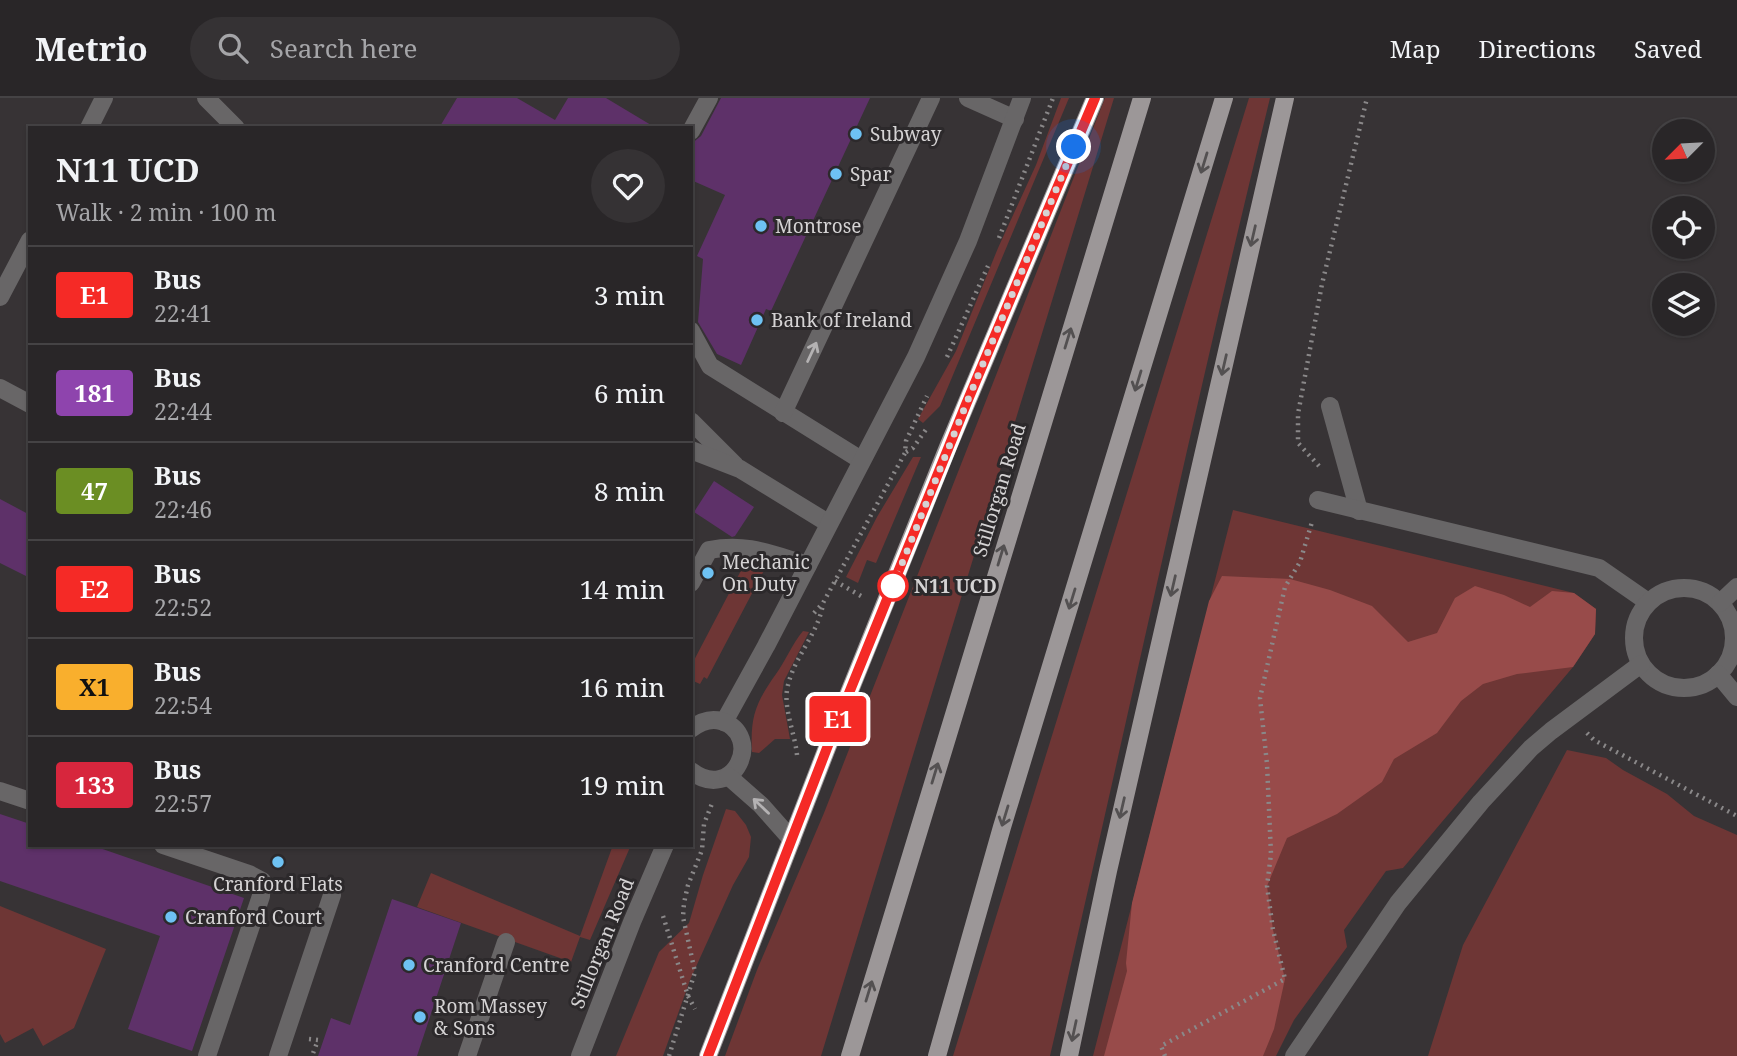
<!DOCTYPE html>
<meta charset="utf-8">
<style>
body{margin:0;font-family:"Noto Serif",serif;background:#353234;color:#f1f3f6;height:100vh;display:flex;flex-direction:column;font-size:26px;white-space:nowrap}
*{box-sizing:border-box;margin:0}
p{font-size:23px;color:#a5a5a8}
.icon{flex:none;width:38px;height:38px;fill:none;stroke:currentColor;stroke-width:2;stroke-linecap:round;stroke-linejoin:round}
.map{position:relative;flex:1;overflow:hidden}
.sheet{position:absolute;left:28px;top:28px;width:665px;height:721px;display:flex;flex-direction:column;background:#292628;border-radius:0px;box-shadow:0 2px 5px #0004,0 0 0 2px #454345}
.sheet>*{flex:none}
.badge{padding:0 14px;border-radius:5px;font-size:24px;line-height:46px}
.needle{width:46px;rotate:246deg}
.buttons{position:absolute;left:1652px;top:21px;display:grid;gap:14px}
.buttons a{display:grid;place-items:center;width:63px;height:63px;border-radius:50%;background:#292628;box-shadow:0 2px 5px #0004,0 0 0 2px #454345;font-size:35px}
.you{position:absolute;width:35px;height:35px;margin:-18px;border:5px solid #fff;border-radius:50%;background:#1a73e8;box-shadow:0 0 0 10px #1a73e833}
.map>.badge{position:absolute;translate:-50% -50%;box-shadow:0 0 0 4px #fff}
.round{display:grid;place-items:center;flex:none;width:74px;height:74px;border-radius:37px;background:#353234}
.headline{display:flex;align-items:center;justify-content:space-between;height:119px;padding:0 28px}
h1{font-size:33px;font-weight:700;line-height:52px}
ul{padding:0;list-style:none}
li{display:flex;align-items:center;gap:21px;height:98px;padding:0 28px;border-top:2px solid #454345}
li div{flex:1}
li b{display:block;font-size:26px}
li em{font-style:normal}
li .badge{min-width:77px;font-weight:700;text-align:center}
header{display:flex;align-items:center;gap:42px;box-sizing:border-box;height:98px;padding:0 35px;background:#292628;border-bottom:2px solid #454345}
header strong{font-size:33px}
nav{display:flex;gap:38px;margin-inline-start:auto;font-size:24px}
.search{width:490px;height:63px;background:#353234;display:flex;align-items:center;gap:18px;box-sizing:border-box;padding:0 24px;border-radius:38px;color:#a5a5a8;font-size:26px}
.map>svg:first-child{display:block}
.green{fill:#6e3635}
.forest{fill:#984b4a}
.building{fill:#5e3169}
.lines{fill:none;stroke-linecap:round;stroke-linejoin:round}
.path{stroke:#8a8889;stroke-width:4.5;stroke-dasharray:2 5;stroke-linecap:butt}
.minor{stroke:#686667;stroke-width:18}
.major{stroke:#9c9798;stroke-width:18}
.oneway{stroke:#535051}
.oneway2{stroke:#b4b2b3}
.line-casing{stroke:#fff;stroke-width:16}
.line{stroke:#f52a26;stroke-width:10}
.walk{stroke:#d5d3d4;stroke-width:7;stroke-dasharray:0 12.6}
.poi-dot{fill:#6ec2f3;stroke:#2c292b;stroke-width:2.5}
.stop-dot{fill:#fff;stroke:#f52a26;stroke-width:3.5}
.labels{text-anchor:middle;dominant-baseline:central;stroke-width:6;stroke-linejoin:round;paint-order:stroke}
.poi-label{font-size:19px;fill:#d5d3d4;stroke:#2c292b;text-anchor:start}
.street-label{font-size:19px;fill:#d5d3d4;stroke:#2c292b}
.stop-label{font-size:19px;font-weight:bold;fill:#d5d3d4;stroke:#2c292b;text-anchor:start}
</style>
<header>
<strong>Metrio</strong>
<div class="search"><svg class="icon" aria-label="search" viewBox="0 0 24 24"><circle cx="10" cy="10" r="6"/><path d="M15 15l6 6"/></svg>Search here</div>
<nav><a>Map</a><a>Directions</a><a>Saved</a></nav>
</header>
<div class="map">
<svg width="1737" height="958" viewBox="0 0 1737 958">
<rect width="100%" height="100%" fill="#373335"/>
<!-- green -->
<g class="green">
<path d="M1061 0H1069L940 308 923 325 918 321 956 253 998 150 1036 67Z"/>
<path d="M1105 0H1114L821 958H725L757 872 824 715Z"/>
<path d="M1249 0H1270C1192 318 1124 639 1050 958H953Z"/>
<path d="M913 359H921L876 465 867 462 858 485 846 479 877 419Z"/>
<path d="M1233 412 1574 495 1596 511 1595 536 1573 569 1403 770 1386 773 1344 832 1347 849 1294 922 1276 958H1093Z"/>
<path d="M747 461H761L768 465 707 581 704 579 700 586 691 582V568Z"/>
<path d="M803 533 809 534 784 583 782 597 790 641H775L759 655 752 654C750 618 756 604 776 576 786 562 792 546 803 533Z"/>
<path d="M1567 652 1606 660 1623 672 1667 696 1694 718 1737 737V958H1428L1463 847Z"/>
<path d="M726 711 735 713 746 727 751 739 749 759 733 787 690 882 663 958H616L659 854 689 825 703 777Z"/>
<path d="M613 747H631L590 842 580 839 571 864 417 809 431 775 580 838Z"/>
<path d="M0 808 106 851 74 930 43 948 33 930 5 945 0 936Z"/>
</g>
<!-- forest -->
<path class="forest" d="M1222 478 1290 481 1330 492 1372 508 1408 544 1437 535 1455 500 1475 488 1504 497 1530 509 1552 493 1574 495 1596 511 1595 536 1573 569 1517 576 1483 586 1461 603 1437 635 1394 661 1382 684 1337 716 1287 740 1267 788 1273 832 1285 881 1274 931 1263 958H1104L1127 873 1126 865 1132 805 1209 503Z"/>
<!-- building -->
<g class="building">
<path d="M457 0H517L555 22 568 0H606L656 30H439Z"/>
<path d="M721 0H870L771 213 766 211 741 267 717 256 698 224 703 161 697 158 725 97 691 82V46L701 38Z"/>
<path d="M714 383 754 409 735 438 732 439 694 414Z"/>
<path d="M0 401 30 417V480L0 465Z"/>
<path d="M0 716 30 726V747H91L244 800 192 953 128 931 160 838 0 783Z"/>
<path d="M392 801 461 825 417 958H318L331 920 350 927Z"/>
</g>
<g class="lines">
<!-- path -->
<g class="path">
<path d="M999 140 1053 0"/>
<path d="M947 259 988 168"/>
<path d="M906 354 913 350 927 330"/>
<path d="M1319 368 1298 345V316L1322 186 1367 0"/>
<path d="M835 483 861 498"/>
<path d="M814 515 823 505 835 483 905 355 906 343 927 298"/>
<path d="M1587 635 1594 642 1737 718"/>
<path d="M797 657C795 636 784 612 787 592 792 561 818 537 823 506"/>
<path d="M663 818 688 898 695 911"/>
<path d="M309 941 318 942 312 958"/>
<path d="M669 958 695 874 683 819 684 805 688 787 702 752 704 726 713 703"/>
<path d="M1165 958 1161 948 1285 881 1273 832 1267 788 1271 756 1267 666 1260 600 1285 489 1300 464 1312 424"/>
</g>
<!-- minor -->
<g class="minor">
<path d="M206 0 236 30"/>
<path d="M968 0 1015 21"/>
<path d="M89 30 104 0"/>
<path d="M691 33 709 0"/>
<path d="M0 199 30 142"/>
<path d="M691 233 710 268 861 362"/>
<path d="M0 290 30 306"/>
<path d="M1330 308 1359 413"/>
<path d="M783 315 931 0"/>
<path d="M691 323 735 367"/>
<path d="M691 352 740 371 828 425"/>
<path d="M1318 402 1599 470 1648 504"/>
<path d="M691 485 709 452C748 445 770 456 808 467"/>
<circle cx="1684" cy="540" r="50"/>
<path d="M1720 505 1737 489"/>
<path d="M1718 576 1737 599"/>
<path d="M724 624 766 548 916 259 968 143 1022 0"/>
<path d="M691 631C700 624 710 620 721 623 765 637 734 706 691 673"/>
<path d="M728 678 761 707 792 742"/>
<path d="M0 693 30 703"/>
<path d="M163 747 249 776 262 783 261 798 207 958"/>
<path d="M278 958 332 797"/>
<path d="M467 958 506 844"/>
<path d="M580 958 632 824 665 747"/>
<path d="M1294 958 1398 805 1481 704 1531 650 1551 633 1641 566"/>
</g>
<!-- major -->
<g class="major">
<path d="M708 958 832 637 948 349 1095 0"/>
<path d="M850 958 1142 0"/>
<path d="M937 958 1002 729 1224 0"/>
<path d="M1069 958 1108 773 1285 0"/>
</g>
</g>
<!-- one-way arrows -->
<defs><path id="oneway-shaft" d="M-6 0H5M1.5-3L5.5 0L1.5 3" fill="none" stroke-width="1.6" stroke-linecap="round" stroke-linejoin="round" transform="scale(1.75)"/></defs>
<g class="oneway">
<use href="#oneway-shaft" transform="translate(1204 65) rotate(107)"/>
<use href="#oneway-shaft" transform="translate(1253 138) rotate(103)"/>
<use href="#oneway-shaft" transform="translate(1068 240) rotate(-73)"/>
<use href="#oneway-shaft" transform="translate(1224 267) rotate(103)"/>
<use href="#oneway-shaft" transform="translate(1138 283) rotate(107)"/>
<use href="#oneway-shaft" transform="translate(1001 457) rotate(-73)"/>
<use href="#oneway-shaft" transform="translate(1173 488) rotate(103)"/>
<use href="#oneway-shaft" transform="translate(1072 501) rotate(107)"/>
<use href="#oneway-shaft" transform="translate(935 675) rotate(-73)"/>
<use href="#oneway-shaft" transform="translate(1122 710) rotate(103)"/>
<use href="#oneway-shaft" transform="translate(1005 718) rotate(107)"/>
<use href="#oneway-shaft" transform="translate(869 893) rotate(-73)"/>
<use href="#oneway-shaft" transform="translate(1074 933) rotate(102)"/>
</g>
<g class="oneway2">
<use href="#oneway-shaft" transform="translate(812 254) rotate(-65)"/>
<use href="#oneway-shaft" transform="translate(761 708) rotate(-136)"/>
</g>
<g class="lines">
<!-- line casing -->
<g class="line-casing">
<path id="line" d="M708 958 832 637 967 304 1095 0"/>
</g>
<!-- line -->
<use href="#line" class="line"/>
<!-- walk -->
<path class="walk" d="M893 488 967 304 1074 49"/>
</g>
<!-- markers -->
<g class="poi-dot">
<circle cx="856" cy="36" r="7"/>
<circle cx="836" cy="76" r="7"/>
<circle cx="761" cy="128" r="7"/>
<circle cx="757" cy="222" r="7"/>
<circle cx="708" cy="475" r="7"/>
<circle cx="278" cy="764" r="7"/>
<circle cx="171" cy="819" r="7"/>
<circle cx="409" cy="867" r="7"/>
<circle cx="420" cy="919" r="7"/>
</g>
<circle class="stop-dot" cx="893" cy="488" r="14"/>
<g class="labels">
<!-- poi labels -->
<g class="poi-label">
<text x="870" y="36">Subway</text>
<text x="850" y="76">Spar</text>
<text x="775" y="128">Montrose</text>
<text x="771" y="222">Bank of Ireland</text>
<text x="722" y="464">Mechanic<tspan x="722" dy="22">On Duty</tspan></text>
<text x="278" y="786" text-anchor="middle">Cranford Flats</text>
<text x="185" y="819">Cranford Court</text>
<text x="423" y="867">Cranford Centre</text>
<text x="434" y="908">Rom Massey<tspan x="434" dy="22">&amp; Sons</tspan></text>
</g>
<!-- street labels -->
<g class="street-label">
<text transform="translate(999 392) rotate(-73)">Stillorgan Road</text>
<text transform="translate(602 845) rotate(-68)">Stillorgan Road</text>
</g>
<!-- stop labels -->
<g class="stop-label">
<text x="914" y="488">N11 UCD</text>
</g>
</g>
</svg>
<div class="buttons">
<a><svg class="needle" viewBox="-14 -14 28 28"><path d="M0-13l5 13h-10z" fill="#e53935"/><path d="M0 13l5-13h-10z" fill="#a5a5a8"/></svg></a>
<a><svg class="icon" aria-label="locate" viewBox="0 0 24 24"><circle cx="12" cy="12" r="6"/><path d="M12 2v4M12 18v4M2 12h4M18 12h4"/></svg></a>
<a><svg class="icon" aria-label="layers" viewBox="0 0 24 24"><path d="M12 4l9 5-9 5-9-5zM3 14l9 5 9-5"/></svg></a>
</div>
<div class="you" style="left:1074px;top:49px"></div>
<b class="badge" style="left:838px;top:621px;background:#f52a26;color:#fff">E1</b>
<section class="sheet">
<div class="headline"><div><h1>N11 UCD</h1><p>Walk · 2 min · 100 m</p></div><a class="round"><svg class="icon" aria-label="heart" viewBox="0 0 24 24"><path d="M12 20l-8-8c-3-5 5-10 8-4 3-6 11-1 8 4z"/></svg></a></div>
<ul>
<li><span class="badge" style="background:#f52a26;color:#fff">E1</span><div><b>Bus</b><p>22:41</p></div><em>3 min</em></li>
<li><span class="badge" style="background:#8e44ad;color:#fff">181</span><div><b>Bus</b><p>22:44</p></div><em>6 min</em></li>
<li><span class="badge" style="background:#6b8e23;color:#fff">47</span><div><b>Bus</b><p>22:46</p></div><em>8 min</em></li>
<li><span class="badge" style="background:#f52a26;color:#fff">E2</span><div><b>Bus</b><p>22:52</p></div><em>14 min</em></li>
<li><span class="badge" style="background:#f9af2d;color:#111">X1</span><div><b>Bus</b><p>22:54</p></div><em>16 min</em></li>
<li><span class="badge" style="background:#d7263d;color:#fff">133</span><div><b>Bus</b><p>22:57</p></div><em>19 min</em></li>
</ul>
</section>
</div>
